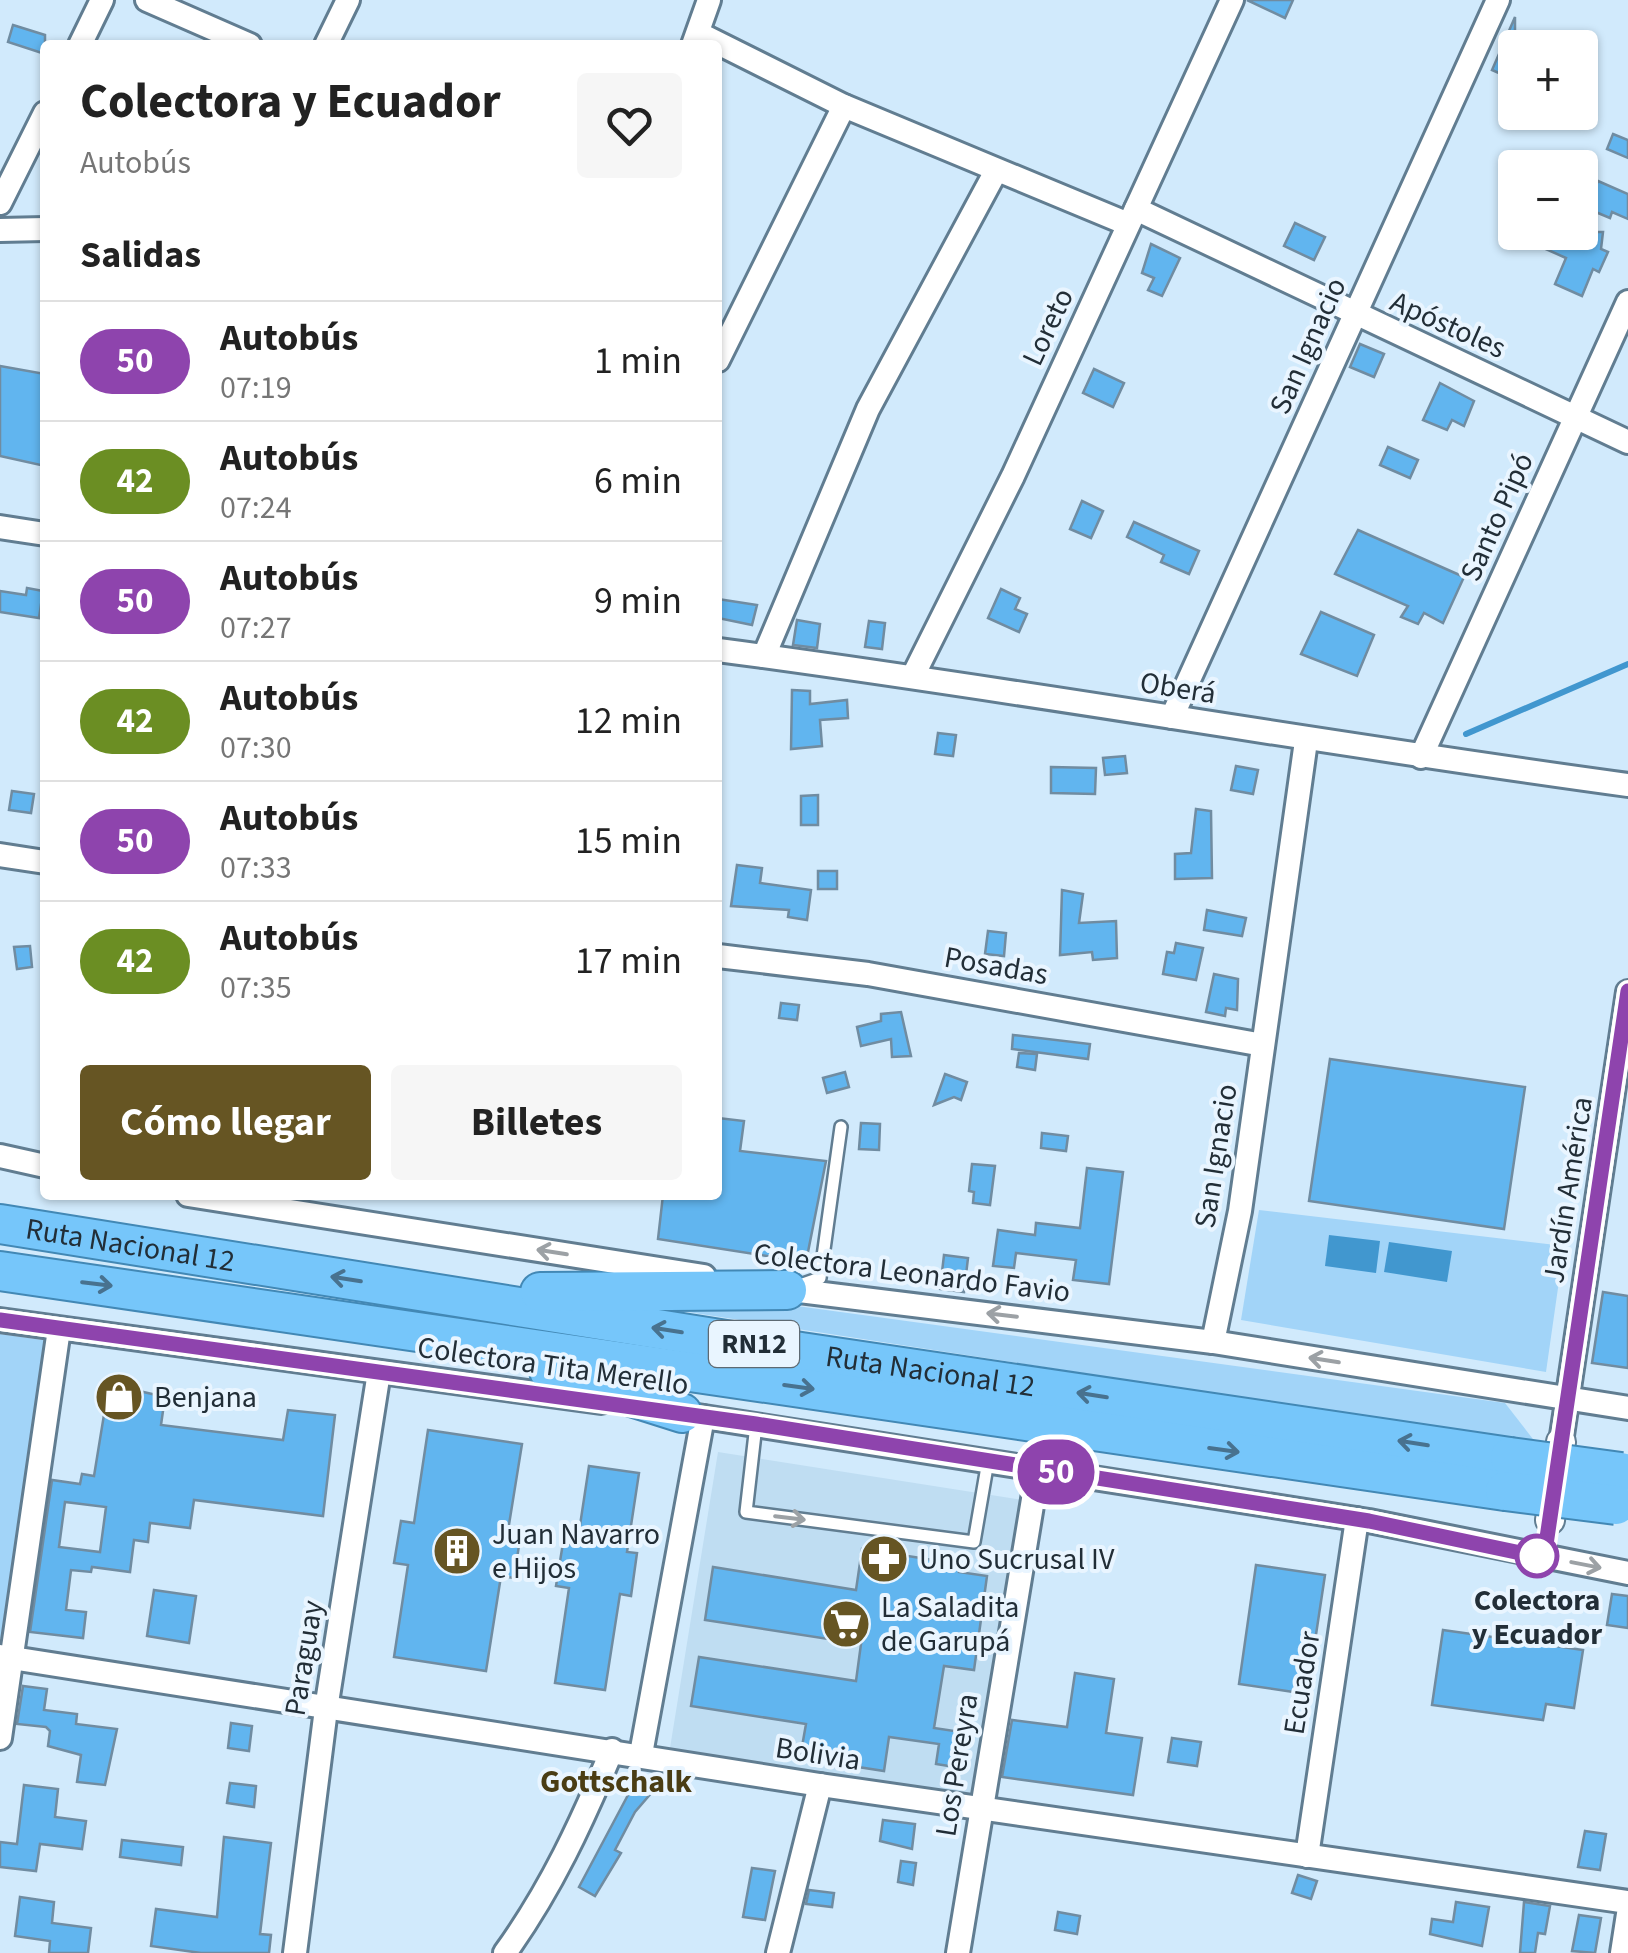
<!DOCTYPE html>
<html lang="es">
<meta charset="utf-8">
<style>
body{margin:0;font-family:"Source Sans 3",sans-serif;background:#f6f6f6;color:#222;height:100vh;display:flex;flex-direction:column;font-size:38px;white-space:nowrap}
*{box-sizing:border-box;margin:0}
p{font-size:32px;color:#767676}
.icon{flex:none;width:55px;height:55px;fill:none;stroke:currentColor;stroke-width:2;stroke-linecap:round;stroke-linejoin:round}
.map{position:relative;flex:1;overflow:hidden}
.side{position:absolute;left:40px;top:40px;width:682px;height:1160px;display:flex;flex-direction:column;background:#fff;border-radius:10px;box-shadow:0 2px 8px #0004}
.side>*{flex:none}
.badge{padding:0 20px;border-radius:32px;font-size:35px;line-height:65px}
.fabs{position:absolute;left:1498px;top:30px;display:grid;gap:20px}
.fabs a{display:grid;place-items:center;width:100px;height:100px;border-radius:10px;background:#fff;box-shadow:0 2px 8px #0004;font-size:50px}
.map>.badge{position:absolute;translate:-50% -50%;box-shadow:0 0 0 5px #fff}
h2{padding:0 40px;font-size:38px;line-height:90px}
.round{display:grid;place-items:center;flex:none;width:105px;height:105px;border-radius:10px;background:#f6f6f6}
.headline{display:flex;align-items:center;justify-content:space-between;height:170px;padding:0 40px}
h1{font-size:48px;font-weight:700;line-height:75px}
.primary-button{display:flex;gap:20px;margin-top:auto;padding:20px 40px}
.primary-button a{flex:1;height:115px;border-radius:10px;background:#665523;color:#fff;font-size:40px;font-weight:700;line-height:115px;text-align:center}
.primary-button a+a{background:#f6f6f6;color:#222}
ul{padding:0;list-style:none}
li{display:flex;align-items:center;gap:30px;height:120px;padding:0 40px;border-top:2px solid #e0e0e0}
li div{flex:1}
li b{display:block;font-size:38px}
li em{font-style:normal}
li .badge{min-width:110px;font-weight:700;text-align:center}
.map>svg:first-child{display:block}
.built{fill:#bfddf2}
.green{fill:#a2d4f8}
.water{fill:#4197cf}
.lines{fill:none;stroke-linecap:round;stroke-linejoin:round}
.stream{stroke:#4197cf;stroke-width:6}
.building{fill:#61b5ef;stroke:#708ca1;stroke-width:2.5;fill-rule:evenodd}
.service-casing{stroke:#617d91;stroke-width:16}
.minor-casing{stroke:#617d91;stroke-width:28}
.tertiary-casing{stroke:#617d91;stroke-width:32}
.trunk-casing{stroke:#4288b5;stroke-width:42}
.service{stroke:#fff;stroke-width:11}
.minor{stroke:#fff;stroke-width:22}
.tertiary{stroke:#fff;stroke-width:28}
.trunk{stroke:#76c6fa;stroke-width:38}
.trunk-bridge-casing{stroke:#4288b5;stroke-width:42;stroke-linecap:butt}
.trunk-bridge{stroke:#76c6fa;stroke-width:38}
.oneway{stroke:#9ca1a5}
.oneway2{stroke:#48728f}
.line-casing{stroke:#fff;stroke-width:22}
.line{stroke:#8e44ad;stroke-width:15}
.stop-dot{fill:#fff;stroke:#8e44ad;stroke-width:5}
.labels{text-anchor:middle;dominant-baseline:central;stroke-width:8;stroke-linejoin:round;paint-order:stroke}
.shield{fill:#e9f5ff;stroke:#5e6a73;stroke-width:2.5}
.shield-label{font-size:28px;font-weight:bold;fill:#222e37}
.street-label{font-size:30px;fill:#222e37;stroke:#e9f5ff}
.poi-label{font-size:30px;fill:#222e37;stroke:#e9f5ff;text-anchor:start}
.stop-label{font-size:30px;font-weight:bold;fill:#222e37;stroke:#e9f5ff}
.neighbourhood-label{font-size:32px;font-weight:bold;fill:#4a3d14;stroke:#e9f5ff}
</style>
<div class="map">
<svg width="1628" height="1953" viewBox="0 0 1628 1953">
<rect width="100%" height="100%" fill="#d1eafc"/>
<!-- built -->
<path class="built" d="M718 1452 1022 1500 974 1796 670 1748Z"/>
<!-- green -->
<g class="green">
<path d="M1259 1210 1564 1246 1546 1372 1241 1320Z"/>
<path d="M738 1298 1505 1403 1536 1443 649 1306Z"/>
<path d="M0 1334 49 1341 8 1639 0 1638Z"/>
</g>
<!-- water -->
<g class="water">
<path d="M1329 1235 1380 1241 1376 1273 1325 1266Z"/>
<path d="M1389 1242 1452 1251 1447 1282 1384 1272Z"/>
</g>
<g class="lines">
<!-- stream -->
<path class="stream" d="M1466 734 1628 664"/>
</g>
<!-- building -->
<g class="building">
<path d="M1247 0H1293L1285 18Z"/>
<path d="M1515 17V80L1492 70Z"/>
<path d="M13 25 45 35V54L8 42Z"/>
<path d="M1613 134 1628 140V158L1607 149Z"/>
<path d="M1598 181 1628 194V219L1612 212 1610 218 1586 208Z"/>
<path d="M1295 223 1325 237 1314 260 1284 246Z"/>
<path d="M1545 232H1603L1601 249 1608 252 1599 272 1593 269 1582 296 1555 284 1566 258 1539 246Z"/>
<path d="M1151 244 1180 258 1162 296 1148 290 1154 278 1142 273Z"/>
<path d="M1360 344 1384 354 1374 377 1350 367Z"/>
<path d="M0 366 45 374V466L0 456Z"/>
<path d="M1094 369 1124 383 1113 407 1083 393Z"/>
<path d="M1440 383 1474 401 1464 426 1452 420 1447 430 1423 420Z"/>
<path d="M1388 447 1418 460 1410 478 1380 465Z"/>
<path d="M1082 501 1103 511 1091 538 1070 529Z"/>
<path d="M1134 522 1199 551 1189 574 1161 562 1164 555 1127 537Z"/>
<path d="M1358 530 1464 577 1443 623 1424 613 1418 624 1401 617 1408 606 1335 574Z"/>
<path d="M27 588 43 591 39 618 0 612V591L26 595Z"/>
<path d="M1001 589 1020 598 1015 609 1027 614 1019 632 988 618Z"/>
<path d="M718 599 757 605 752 625 718 618Z"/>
<path d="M1321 612 1374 635 1357 676 1301 654Z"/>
<path d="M797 620 820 624 817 648 793 645Z"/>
<path d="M869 621 885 623 882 649 865 647Z"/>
<path d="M792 690 810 691V704L847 700 848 718 820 720 822 746 791 749Z"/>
<path d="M938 733 956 735 953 756 935 754Z"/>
<path d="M1125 756 1127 773 1105 775 1103 758Z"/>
<path d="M1236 766 1258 770 1253 794 1231 790Z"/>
<path d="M1051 767 1096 768 1095 794 1051 793Z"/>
<path d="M12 791 34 794 31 813 9 810Z"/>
<path d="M818 795V825H801V796Z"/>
<path d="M1196 809 1211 811 1212 878 1175 879V854L1191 853Z"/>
<path d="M737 865 762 868 760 883 811 890 807 920 788 917 789 910 731 906Z"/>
<rect x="818" y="871" width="19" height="18"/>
<path d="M1062 890 1083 894 1079 923 1116 921 1117 958 1093 960 1092 952 1060 955Z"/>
<path d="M1207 910 1246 918 1242 936 1204 930Z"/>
<path d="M988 931 1006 933 1004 956 985 954Z"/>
<path d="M1176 943 1203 948 1196 980 1163 974 1167 952 1174 953Z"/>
<path d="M30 946 32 967 17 969 14 947Z"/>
<path d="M1214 974 1238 979 1237 1010 1226 1008 1225 1016 1206 1012Z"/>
<path d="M781 1003 799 1005 797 1020 779 1018Z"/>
<path d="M901 1012 911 1056 892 1057 891 1039 861 1046 857 1027 881 1021V1014Z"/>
<path d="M1013 1035 1090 1044 1088 1059 1012 1049Z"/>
<path d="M1019 1053 1037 1054 1035 1070 1017 1067Z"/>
<path d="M1330 1059 1525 1087 1504 1229 1309 1201Z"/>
<path d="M845 1072 849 1087 827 1093 823 1078Z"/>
<path d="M945 1074 967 1082 961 1100 954 1097 934 1105Z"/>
<path d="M718 1118 744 1121 740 1151 826 1161 806 1262 658 1239 663 1195H718Z"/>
<path d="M861 1123 880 1124 879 1150 859 1149Z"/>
<path d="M1042 1133 1068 1136 1066 1151 1041 1148Z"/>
<path d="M972 1164 995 1166 990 1205 973 1203 974 1192 969 1191Z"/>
<path d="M1087 1168 1123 1172 1109 1284 1073 1280 1076 1260 1016 1253 1014 1268 993 1266 998 1230 1035 1235 1036 1223 1080 1228Z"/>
<path d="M944 1255 968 1258 964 1292 940 1289Z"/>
<path d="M1603 1292 1628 1296V1368L1592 1363Z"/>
<path d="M109 1384 165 1397 161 1425 283 1440 288 1410 335 1415 323 1516 194 1500 190 1528 150 1523 148 1542 134 1540 130 1572 92 1567 91 1572 71 1570 66 1610 86 1612 83 1638 30 1632 52 1480 80 1484 82 1474 94 1476ZM65 1502 106 1507 100 1552 59 1547Z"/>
<path d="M428 1430 522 1444 507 1537 520 1539 514 1578 501 1576 486 1671 394 1657 408 1565 394 1563 401 1521 414 1523Z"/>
<path d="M589 1466 639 1473 627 1552 637 1553 631 1596 620 1594 605 1690 555 1683 569 1588 556 1586 563 1543 577 1545Z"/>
<path d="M862 1549 960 1564 959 1572 987 1576 974 1670 944 1666 934 1728 961 1732 955 1767 936 1764 939 1744 889 1737 884 1771 800 1758 806 1724 691 1706 699 1657 856 1681 861 1644 705 1620 713 1567 856 1590Z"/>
<path d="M1256 1565 1325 1575 1307 1694 1239 1684Z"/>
<path d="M154 1590 196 1596 189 1643 147 1636Z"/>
<path d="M1612 1594 1628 1596V1628L1607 1625Z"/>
<path d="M1443 1630 1583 1650 1574 1708 1546 1704 1543 1720 1432 1705Z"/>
<path d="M1075 1673 1114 1679 1106 1733 1142 1738 1133 1795 1002 1777 1012 1720 1067 1727Z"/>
<path d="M23 1686 47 1689 44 1710 77 1714 76 1724 117 1729 105 1785 77 1782 81 1755 48 1746 50 1731 46 1727 17 1724Z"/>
<path d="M231 1723 252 1726 249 1751 228 1748Z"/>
<path d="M1172 1738 1201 1742 1197 1766 1168 1762Z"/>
<path d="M636 1780 653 1791 635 1812 615 1850 621 1853 595 1896 579 1887Z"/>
<path d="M230 1783 256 1786 254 1807 227 1803Z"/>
<path d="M24 1785 58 1789 55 1817 86 1821 82 1849 40 1844 36 1871 0 1867V1842L17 1844Z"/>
<path d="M883 1820 915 1824 912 1849 880 1841Z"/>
<path d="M1585 1831 1606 1834 1600 1870 1578 1867Z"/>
<path d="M224 1837 271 1843 260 1934 271 1935 269 1953H201L151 1946 156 1909 217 1917Z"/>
<path d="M122 1840 183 1847 181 1865 120 1857Z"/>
<path d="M901 1861 916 1863 913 1885 898 1882Z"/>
<path d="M752 1868 775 1871 765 1920 743 1917Z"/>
<path d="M1298 1875 1317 1881 1311 1899 1292 1893Z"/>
<path d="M809 1890 834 1893 832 1907 806 1904Z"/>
<path d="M20 1897 54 1902 52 1923 91 1928 88 1953H49L50 1941 15 1936Z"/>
<path d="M1456 1902 1489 1907 1482 1946 1430 1934 1432 1919 1453 1922Z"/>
<path d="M1524 1902 1550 1906 1545 1934 1538 1933 1535 1953H1520Z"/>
<path d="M1058 1912 1080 1916 1077 1934 1055 1930Z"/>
<path d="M1579 1915 1601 1918 1595 1953 1572 1951Z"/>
</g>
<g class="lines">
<!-- service casing -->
<g class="service-casing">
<g id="service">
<path d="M800 1285 820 1278 841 1127"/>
<path d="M756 1425 746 1512 974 1542 988 1461"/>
</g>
</g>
<!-- minor casing -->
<g class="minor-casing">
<g id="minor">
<path d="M147 0 250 45"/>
<path d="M698 33 844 106 1128 224"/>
<path d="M80 45 102 0"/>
<path d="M326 45 348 0"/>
<path d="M693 45 709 0"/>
<path d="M0 203 45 113"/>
<path d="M1136 209 1628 442"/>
<path d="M0 230 45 229"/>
<path d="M718 360 844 106"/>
<path d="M0 527 45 534"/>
<path d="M718 650C1022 690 1324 744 1628 785"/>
<path d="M764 656 868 409 996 171"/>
<path d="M913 676 1013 476 1232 0"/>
<path d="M1172 717 1498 0"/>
<path d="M1421 757 1628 302"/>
<path d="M0 855 45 862"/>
<path d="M718 956 868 974 1263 1045"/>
<path d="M0 1156 45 1166"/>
<path d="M188 1195 704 1276"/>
<path d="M775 1288 1213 1342 1628 1408"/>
<path d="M0 1320 601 1402"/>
<path d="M1213 1342 1240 1211 1306 741"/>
<path d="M672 1412 1369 1521 1628 1573"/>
<path d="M1561 1442 1628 992"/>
<path d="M0 1656 820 1785 1628 1902"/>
<path d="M0 1738 59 1329"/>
<path d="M641 1754 703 1417"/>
<path d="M1307 1856 1357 1519"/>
<path d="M295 1953 326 1709 379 1372"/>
<path d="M505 1953C551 1889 582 1822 612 1750"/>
<path d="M778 1953 820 1785"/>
<path d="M958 1953 1038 1469"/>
<path d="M1622 1953 1628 1914"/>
</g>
</g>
<!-- tertiary casing -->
<g class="tertiary-casing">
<path id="tertiary" d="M1550 1520 1561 1442"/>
</g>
<!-- trunk casing -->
<g class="trunk-casing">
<g id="trunk">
<path id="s1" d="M0 1224 801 1352 1510 1457"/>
<path d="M0 1271 1505 1491"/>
<path d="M540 1292 787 1290"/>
<path d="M549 1371 682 1413"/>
</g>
</g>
<!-- service -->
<use href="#service" class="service"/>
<!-- minor -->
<use href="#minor" class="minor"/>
<!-- tertiary -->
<use href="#tertiary" class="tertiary"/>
<!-- trunk -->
<use href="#trunk" class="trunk"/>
<!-- trunk-bridge casing -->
<g class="trunk-bridge-casing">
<g id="trunk-bridge">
<path d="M1510 1457 1621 1472"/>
<path d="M1505 1491 1616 1505"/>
</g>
</g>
<!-- trunk-bridge -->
<use href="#trunk-bridge" class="trunk-bridge"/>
</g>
<!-- one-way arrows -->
<defs><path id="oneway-shaft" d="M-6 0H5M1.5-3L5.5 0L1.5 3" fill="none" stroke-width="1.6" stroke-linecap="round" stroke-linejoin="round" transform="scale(2.5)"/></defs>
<g class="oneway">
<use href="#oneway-shaft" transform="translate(552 1252) rotate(-171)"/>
<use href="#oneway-shaft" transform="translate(1002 1315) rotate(-173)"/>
<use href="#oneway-shaft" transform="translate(1324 1360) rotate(-171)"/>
<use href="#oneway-shaft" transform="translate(790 1518) rotate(7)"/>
<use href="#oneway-shaft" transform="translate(1586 1565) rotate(11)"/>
</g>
<g class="oneway2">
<use href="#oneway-shaft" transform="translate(346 1279) rotate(-171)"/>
<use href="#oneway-shaft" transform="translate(97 1284) rotate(7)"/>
<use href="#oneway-shaft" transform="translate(667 1330) rotate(-171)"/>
<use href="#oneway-shaft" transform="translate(799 1387) rotate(8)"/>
<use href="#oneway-shaft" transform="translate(1092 1395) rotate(-171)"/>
<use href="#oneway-shaft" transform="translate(1413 1443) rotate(-171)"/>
<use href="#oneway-shaft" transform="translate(1224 1450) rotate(8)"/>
</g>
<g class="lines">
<!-- line casing -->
<g class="line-casing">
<path id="line" d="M0 1320 756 1424 1369 1521 1544 1558 1628 991"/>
</g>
<!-- line -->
<use href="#line" class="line"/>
</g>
<!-- icons -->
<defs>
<g id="shop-disc" transform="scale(2.5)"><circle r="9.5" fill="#665523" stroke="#e9f5ff"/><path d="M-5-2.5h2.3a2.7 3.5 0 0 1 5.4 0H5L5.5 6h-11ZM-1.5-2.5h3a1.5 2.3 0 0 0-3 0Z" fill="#fff"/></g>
<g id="building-disc" transform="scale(2.5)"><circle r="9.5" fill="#665523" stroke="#e9f5ff"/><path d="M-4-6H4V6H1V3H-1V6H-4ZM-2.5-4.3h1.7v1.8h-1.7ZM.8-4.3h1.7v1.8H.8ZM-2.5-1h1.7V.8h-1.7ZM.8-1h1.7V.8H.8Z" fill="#fff"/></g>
<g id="pharmacy-disc" transform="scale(2.5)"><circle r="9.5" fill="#665523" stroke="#e9f5ff"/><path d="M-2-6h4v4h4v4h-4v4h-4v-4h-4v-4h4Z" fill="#fff"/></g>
<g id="supermarket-disc" transform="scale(2.5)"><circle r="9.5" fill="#665523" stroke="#e9f5ff"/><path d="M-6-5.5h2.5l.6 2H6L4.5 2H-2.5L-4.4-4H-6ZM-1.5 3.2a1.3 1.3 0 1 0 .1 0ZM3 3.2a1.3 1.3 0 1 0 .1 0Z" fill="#fff"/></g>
</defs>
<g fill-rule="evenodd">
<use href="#shop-disc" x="119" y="1397"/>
<use href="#building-disc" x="457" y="1551"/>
<use href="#pharmacy-disc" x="884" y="1559"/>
<use href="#supermarket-disc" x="846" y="1624"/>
</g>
<!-- markers -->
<circle class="stop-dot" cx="1537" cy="1556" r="20"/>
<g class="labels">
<!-- shield labels -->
<rect class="shield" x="709" y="1321" width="90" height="46" rx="8"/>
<g class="shield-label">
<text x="754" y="1344">RN12</text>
</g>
<!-- street labels -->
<g class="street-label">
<text transform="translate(1448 325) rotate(24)">Apóstoles</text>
<text transform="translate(1048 327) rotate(-65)">Loreto</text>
<text transform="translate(1308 346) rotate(-66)">San Ignacio</text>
<text transform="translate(1497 517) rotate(-66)">Santo Pipó</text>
<text transform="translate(1178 688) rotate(9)">Oberá</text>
<text transform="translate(996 966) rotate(10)">Posadas</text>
<text transform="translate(1216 1156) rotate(-81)">San Ignacio</text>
<text transform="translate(1568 1190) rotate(-81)">Jardín América</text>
<text stroke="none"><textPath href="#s1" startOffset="132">Ruta Nacional 12</textPath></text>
<text transform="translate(912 1273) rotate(7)">Colectora Leonardo Favio</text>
<text transform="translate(553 1366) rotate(8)">Colectora Tita Merello</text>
<text stroke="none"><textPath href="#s1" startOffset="942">Ruta Nacional 12</textPath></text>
<text transform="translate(304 1658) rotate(-81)">Paraguay</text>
<text transform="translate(1302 1683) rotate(-81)">Ecuador</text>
<text transform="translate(818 1754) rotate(9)">Bolivia</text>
<text transform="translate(957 1765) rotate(-81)">Los Pereyra</text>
</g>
<!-- poi labels -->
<g class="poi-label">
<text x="154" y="1397">Benjana</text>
<text x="492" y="1534">Juan Navarro<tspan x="492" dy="34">e Hijos</tspan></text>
<text x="919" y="1559">Uno Sucrusal IV</text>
<text x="881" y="1607">La Saladita<tspan x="881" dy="34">de Garupá</tspan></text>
</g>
<!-- stop labels -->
<g class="stop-label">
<text x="1537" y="1600">Colectora<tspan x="1537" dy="34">y Ecuador</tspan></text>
</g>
<!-- neighbourhood labels -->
<g class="neighbourhood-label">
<text x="616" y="1782">Gottschalk</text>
</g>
</g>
</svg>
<div class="fabs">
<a>+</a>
<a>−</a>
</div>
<b class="badge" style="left:1056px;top:1472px;background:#8e44ad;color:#fff">50</b>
<section class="side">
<div class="headline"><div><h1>Colectora y Ecuador</h1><p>Autobús</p></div><a class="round"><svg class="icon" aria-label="heart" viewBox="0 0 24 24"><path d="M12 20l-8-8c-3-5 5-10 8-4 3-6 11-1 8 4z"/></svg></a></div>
<h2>Salidas</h2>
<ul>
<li><span class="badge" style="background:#8e44ad;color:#fff">50</span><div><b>Autobús</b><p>07:19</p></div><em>1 min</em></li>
<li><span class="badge" style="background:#6b8e23;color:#fff">42</span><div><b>Autobús</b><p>07:24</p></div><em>6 min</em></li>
<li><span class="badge" style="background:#8e44ad;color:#fff">50</span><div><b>Autobús</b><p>07:27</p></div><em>9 min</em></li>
<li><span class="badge" style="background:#6b8e23;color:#fff">42</span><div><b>Autobús</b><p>07:30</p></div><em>12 min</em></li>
<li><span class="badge" style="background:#8e44ad;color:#fff">50</span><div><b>Autobús</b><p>07:33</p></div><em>15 min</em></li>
<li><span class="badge" style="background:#6b8e23;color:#fff">42</span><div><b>Autobús</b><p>07:35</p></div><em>17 min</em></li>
</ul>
<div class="primary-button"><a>Cómo llegar</a><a>Billetes</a></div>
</section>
</div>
